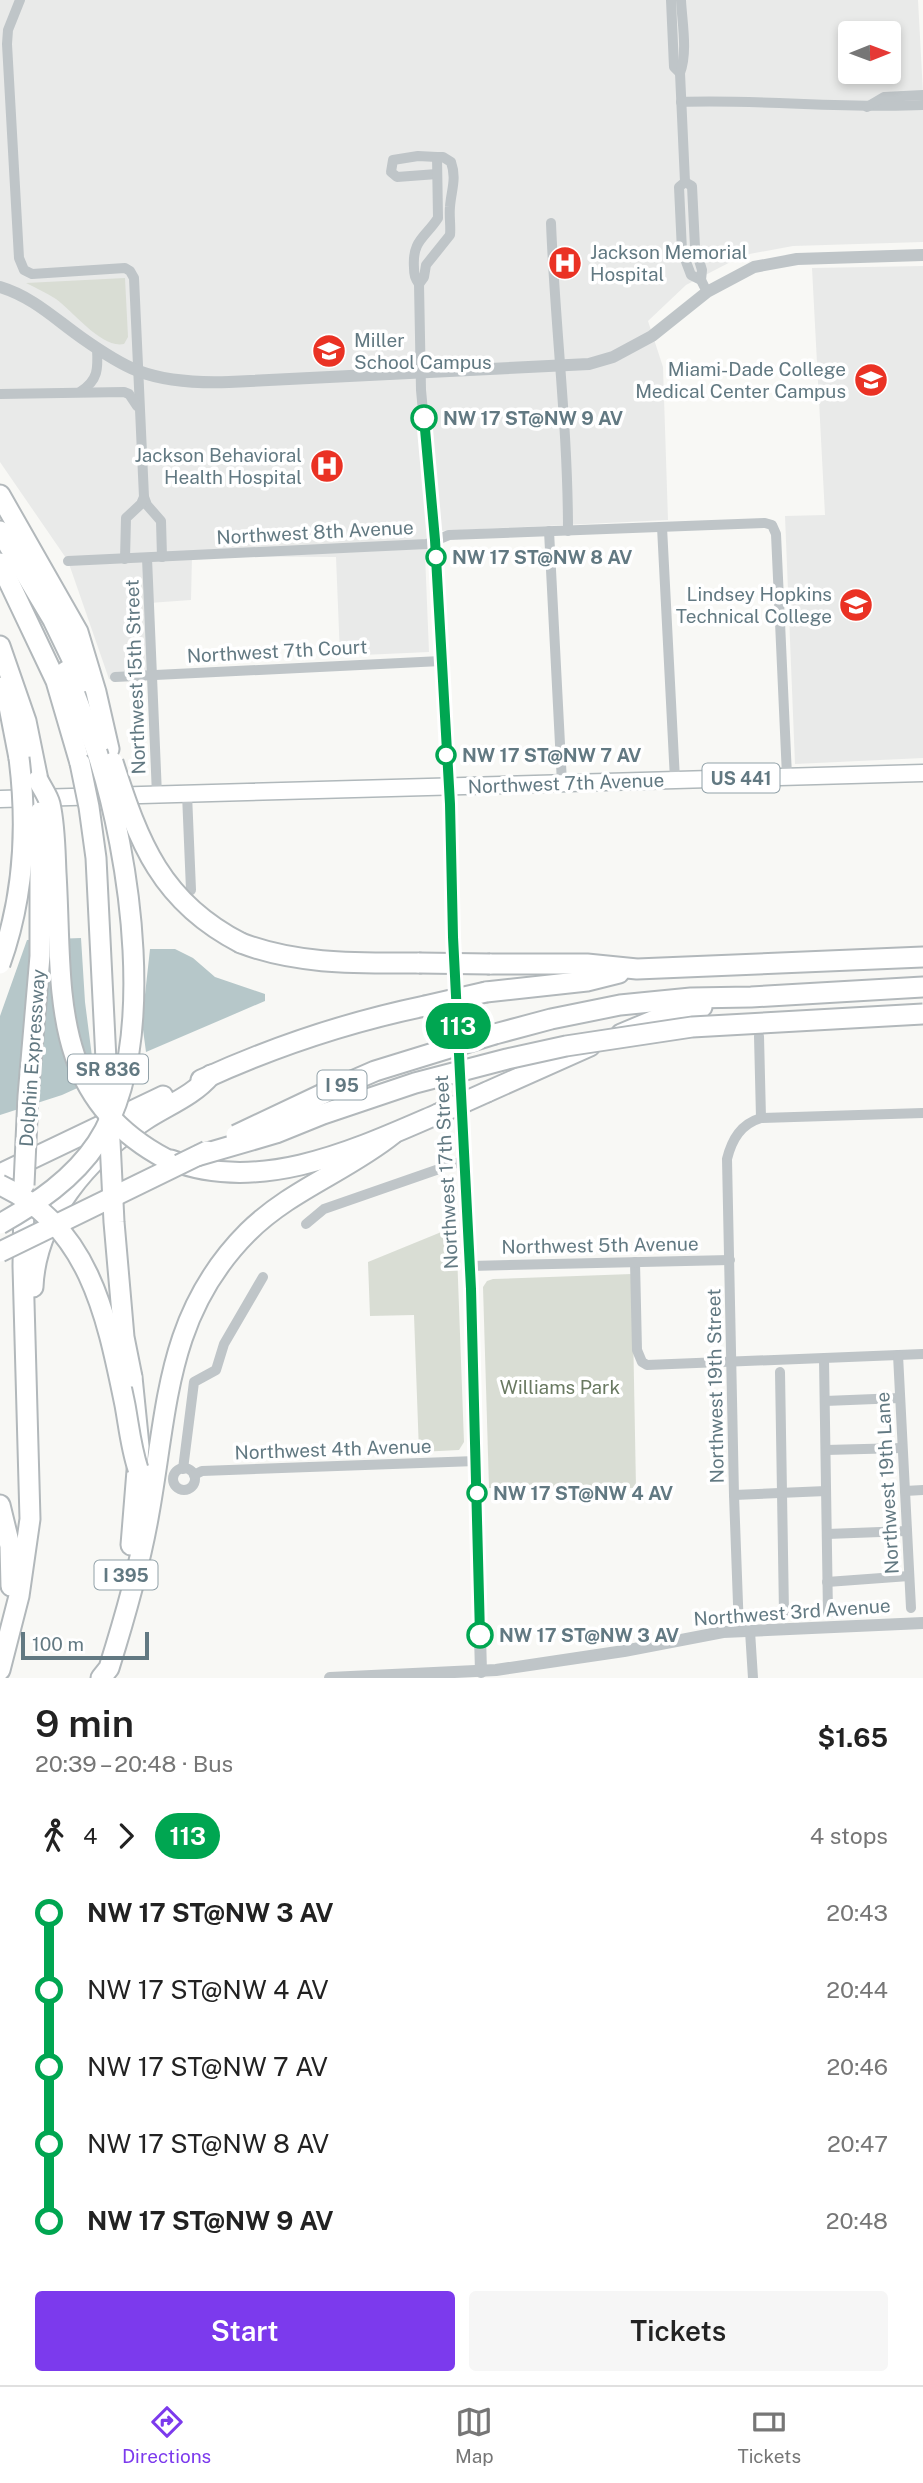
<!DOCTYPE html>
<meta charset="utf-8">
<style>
body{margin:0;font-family:"Public Sans",sans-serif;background:#f6f6f6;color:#222;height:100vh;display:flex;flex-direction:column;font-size:26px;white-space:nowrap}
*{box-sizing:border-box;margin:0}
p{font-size:23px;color:#767676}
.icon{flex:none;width:38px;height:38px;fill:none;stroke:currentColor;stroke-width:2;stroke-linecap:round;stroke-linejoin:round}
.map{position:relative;height:1678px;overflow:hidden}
.side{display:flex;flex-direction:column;background:#fff;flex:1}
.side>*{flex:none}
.badge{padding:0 14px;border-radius:23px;font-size:24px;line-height:46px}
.needle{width:46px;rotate:89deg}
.fabs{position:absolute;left:838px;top:21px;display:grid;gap:14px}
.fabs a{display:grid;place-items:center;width:63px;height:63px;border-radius:7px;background:#fff;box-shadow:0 4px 10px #0003;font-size:35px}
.scale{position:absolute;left:21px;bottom:18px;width:128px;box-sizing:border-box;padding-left:7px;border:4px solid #627982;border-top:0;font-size:19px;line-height:24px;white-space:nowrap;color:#627982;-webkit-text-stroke:5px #fff;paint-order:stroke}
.map>.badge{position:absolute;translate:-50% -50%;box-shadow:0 0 0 4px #fff}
.legs{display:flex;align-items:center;gap:10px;height:77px;padding:0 35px;font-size:23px}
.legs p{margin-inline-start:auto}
.head{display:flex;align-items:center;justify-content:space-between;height:119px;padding:0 35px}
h1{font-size:38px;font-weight:600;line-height:52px}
.action{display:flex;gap:14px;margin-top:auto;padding:14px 35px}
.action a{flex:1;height:80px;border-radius:7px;background:#7c3aed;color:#fff;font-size:28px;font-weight:600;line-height:80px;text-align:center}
.action a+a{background:#f6f6f6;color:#222}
ul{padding:0 35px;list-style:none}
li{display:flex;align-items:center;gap:24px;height:77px;font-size:26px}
li i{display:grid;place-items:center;width:10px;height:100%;margin:0 9px;background:currentColor}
li i::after{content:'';width:18px;height:18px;margin:-9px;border:5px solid;border-radius:50%;background:#fff}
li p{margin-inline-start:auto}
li:first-child i{background:linear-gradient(#0000 50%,currentColor 0)}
li:last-child i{background:linear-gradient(currentColor 50%,#0000 0)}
.tab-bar{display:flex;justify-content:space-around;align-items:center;height:98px;border-top:2px solid #e0e0e0;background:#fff;font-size:19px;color:#767676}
.tab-bar a{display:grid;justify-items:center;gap:4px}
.tab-bar .active{color:#7c3aed}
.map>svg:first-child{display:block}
.built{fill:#e9eae9;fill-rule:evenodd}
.green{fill:#d9ddd4}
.water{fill:#b6c7c9}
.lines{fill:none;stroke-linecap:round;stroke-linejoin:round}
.primary-casing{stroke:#b0b8bb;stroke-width:19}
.motorway-casing{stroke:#b2b8bb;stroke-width:23}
.minor{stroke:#bfc5c8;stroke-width:10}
.tertiary{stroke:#bfc5c8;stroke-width:12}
.primary{stroke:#fff;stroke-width:16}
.motorway{stroke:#fff;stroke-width:19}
.motorway-bridge-casing{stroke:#b2b8bb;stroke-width:23;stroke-linecap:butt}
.motorway-bridge{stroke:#fff;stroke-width:19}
.line-1-casing{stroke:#fff;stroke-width:16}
.line-1{stroke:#00a651;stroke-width:10}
.stop-1-dot{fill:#fff;stroke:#00a651;stroke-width:3.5}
.labels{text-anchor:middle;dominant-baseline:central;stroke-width:7;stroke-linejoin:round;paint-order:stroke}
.shield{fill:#fff;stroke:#91a1a8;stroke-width:2}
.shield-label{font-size:18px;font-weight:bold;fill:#627982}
.poi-label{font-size:19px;fill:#627982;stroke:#fff;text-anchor:end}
.stop-label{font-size:19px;font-weight:bold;fill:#627982;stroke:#fff;text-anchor:start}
.street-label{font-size:19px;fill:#627982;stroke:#fff}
.park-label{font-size:19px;fill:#697961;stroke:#fff}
</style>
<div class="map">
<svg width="923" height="1678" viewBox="0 0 923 1678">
<rect width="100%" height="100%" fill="#f8f8f5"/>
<!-- built -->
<g class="built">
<path d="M0 0H918L923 93V242L793 246 744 255 686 285 648 321 663 367 668 520 440 531 425 554 429 652 340 656 336 557 192 556 191 600 149 603 153 675 109 679 68 561 0 462ZM850 33H889V72H850Z"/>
<path d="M923 266V758L795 764 785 516 825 515 812 268Z"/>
</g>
<!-- green -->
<g class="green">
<path d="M125 278 128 337 124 344C102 349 74 312 56 299 47 293 36 288 26 283Z"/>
<path d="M456 1226 464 1442 459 1450 419 1452 414 1315 370 1316 368 1262Z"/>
<path d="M632 1274 636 1488H489L483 1287 487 1281 493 1279Z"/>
</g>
<!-- water -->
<g class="water">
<path d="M81 938 85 1002 95 1080 62 1095 0 1115V1016L27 940Z"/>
<path d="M150 949H175L193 958 215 977 265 994V1001L146 1052 142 1022Z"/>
</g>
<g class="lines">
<!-- primary casing -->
<g class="primary-casing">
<path id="primary" d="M0 799 923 773"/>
</g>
<!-- motorway casing -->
<g class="motorway-casing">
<g id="motorway">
<path d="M0 495 78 632 96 692 109 749"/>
<path d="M0 531 53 620 83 682"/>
<path d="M0 563 56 681 80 763"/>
<path d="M0 646 26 721 38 780"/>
<path d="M66 671 97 752"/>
<path d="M5 686 19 758"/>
<path d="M241 943C298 965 359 963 419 963"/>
<path d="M490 964H587L637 969 923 957"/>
<path d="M486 992 587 981 619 973"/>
<path d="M495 1034 551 1019 620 1005 691 998 751 997 923 987"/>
<path d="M621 1034 657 1019 702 1007"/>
<path d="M201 1080C273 1047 348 1022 425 1006"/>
<path d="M487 1092 590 1046"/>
<path d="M171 1160C260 1195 357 1149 438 1114"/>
<path d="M0 1174 163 1096"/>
<path d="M33 1287C36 1217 89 1157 145 1120 168 1105 193 1096 211 1075"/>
<path d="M0 1505 10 1546 11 1586"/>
<path d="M131 1545 139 1446 132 1377"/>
<path d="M0 1670 19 1596 30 1519 23 1266 24 1195"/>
<path d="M101 1678 109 1668C125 1617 140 1566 149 1513 168 1407 166 1314 248 1232 290 1190 347 1171 393 1134"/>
</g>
</g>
<!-- minor -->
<g class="minor">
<path d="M20 0 8 30 7 44 19 258 24 270 32 274 125 268 130 271 134 278 144 497 147 505 161 521 162 557"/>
<path d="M671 0 674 67 680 73"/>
<path d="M681 0C682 22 688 52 680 73L685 182 679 187 682 251 691 275 701 280 707 292"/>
<path d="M681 102C762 99 842 109 923 105"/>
<path d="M867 107 884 97 923 95"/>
<path d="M437 157 418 156 393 160 391 172 397 177 437 174"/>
<path d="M685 182 692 186 695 247 702 270 701 280"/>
<path d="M551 223C555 326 568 428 568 531"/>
<path d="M419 284 424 277 426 265 450 235C451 226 449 216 450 207 451 191 457 179 451 162L443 157H437L438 218C425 238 412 240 414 268 414 275 415 278 419 284L421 390 435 540 448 786"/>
<path d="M80 392C99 380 98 368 97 348"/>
<path d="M0 394 124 392 129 394 137 406"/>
<path d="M662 527 675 780"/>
<path d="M549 531 562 783"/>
<path d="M147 558 157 795"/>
<path d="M125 559 126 518 141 504 144 497"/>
<path d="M68 561 427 544 449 535 765 523 772 525 776 534 787 776"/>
<path d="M115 677 441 661"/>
<path d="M187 794 191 890"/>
<path d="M759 1036 761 1118"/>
<path d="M306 1224 324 1209 465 1160"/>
<path d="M635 1262 637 1350 642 1362 647 1365 923 1354"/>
<path d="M470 1266 730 1260"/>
<path d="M898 1355 911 1608"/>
<path d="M824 1359 828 1614"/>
<path d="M780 1372 784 1613"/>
<path d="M825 1401 900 1398"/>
<path d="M826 1450 902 1448"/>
<circle cx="184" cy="1479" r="11"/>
<path d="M183 1469 194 1382 216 1370 224 1344 263 1277"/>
<path d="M194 1475 202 1471 476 1461"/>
<path d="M905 1491 923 1490"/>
<path d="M734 1495 826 1491"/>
<path d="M827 1534 907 1531"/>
<path d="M827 1582 909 1576"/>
<path d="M739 1631 734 1495 727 1159C732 1139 741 1124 761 1118L923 1113"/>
<path d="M750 1631 753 1678"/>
</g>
<!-- tertiary -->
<g class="tertiary">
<path d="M0 287C33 297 55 319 82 338 99 350 118 363 138 371 165 381 201 383 229 382L589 364 613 357 652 336 707 292 754 267 797 259 923 255"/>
<path d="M448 786 453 937 470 1266 481 1672"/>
<path d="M330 1678 496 1670 624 1651 723 1632 923 1623"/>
</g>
<!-- primary -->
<use href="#primary" class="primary"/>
<!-- motorway -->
<use href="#motorway" class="motorway"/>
<!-- motorway-bridge casing -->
<g class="motorway-bridge-casing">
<g id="motorway-bridge">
<path d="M113 762C139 843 161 902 241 943"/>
<path d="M80 763 89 807 96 858 114 1222 124 1337 132 1377"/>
<path d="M38 780C42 788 48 796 50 804 55 826 55 851 56 873 63 988 47 1096 166 1159"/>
<path d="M419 963 490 964"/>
<path d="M0 964C24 897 28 829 19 758"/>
<path d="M425 1006 486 992"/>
<path d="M438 1114 487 1092"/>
<path d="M236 1135 329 1091 375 1071 495 1034"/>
<path d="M197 1156 276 1133 323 1114 415 1083 507 1059 566 1046 692 1027 923 1014"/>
<path d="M0 1185C90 1226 107 1318 125 1405 129 1427 131 1448 138 1469"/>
<path d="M24 1185 28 1096 40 956V812"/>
<path d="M0 1224C37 1203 73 1179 97 1143 160 1047 130 855 97 752"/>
<path d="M0 1252 207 1151"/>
</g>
</g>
<!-- motorway-bridge -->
<use href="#motorway-bridge" class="motorway-bridge"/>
</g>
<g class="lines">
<!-- line-1 casing -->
<g class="line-1-casing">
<path id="line-1" d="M424 418 435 540 450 804 453 937 471 1289 480 1635"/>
</g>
<!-- line-1 -->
<use href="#line-1" class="line-1"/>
</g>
<!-- icons -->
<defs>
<g id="hospital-disc" transform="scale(1.75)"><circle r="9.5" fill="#ea3224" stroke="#fff"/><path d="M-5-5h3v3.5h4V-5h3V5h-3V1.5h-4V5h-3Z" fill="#fff"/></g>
<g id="university-disc" transform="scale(1.75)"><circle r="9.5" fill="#ea3224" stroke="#fff"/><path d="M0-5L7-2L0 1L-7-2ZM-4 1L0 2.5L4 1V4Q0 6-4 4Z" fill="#fff"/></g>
</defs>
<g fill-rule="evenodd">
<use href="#hospital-disc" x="565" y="263"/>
<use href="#university-disc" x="329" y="351"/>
<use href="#university-disc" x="871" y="380"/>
<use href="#hospital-disc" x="327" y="466"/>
<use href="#university-disc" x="856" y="605"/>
</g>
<!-- markers -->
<g class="stop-1-dot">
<circle cx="424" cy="418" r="12"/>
<circle cx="436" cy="557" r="9"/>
<circle cx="446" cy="755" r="9"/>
<circle cx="477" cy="1493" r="9"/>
<circle cx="480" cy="1635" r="12"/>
</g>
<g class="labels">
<!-- shield labels -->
<g class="shield">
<rect x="702.5" y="763.5" width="77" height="29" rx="5"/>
<rect x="68" y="1054.5" width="80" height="29" rx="5"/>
<rect x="317.5" y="1070.5" width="49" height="29" rx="5"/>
<rect x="94.5" y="1560.5" width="63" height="29" rx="5"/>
</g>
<g class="shield-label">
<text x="741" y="778">US 441</text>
<text x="108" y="1069">SR 836</text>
<text x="342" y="1085">I 95</text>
<text x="126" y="1575">I 395</text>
</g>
<!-- poi labels -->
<g class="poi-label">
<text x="590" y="252" text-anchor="start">Jackson Memorial<tspan x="590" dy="22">Hospital</tspan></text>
<text x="354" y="340" text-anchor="start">Miller<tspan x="354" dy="22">School Campus</tspan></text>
<text x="846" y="369">Miami-Dade College<tspan x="846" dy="22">Medical Center Campus</tspan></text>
<text x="302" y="455">Jackson Behavioral<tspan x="302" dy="22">Health Hospital</tspan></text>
<text x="832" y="594">Lindsey Hopkins<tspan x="832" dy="22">Technical College</tspan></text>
</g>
<!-- stop labels -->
<g class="stop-label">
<text x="443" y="418">NW 17 ST@NW 9 AV</text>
<text x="452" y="557">NW 17 ST@NW 8 AV</text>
<text x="462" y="755">NW 17 ST@NW 7 AV</text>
<text x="493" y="1493">NW 17 ST@NW 4 AV</text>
<text x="499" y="1635">NW 17 ST@NW 3 AV</text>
</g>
<!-- street labels -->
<g class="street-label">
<text transform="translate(315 532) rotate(-3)">Northwest 8th Avenue</text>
<text transform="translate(277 651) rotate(-3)">Northwest 7th Court</text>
<text transform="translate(135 677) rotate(-92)">Northwest 15th Street</text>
<text transform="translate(566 783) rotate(-2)">Northwest 7th Avenue</text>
<text transform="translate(32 1058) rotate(-86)">Dolphin Expressway</text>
<text transform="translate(446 1172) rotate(-93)">Northwest 17th Street</text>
<text transform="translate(600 1245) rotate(-1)">Northwest 5th Avenue</text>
<text transform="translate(715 1386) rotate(-91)">Northwest 19th Street</text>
<text transform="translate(333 1449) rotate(-2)">Northwest 4th Avenue</text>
<text transform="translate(887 1483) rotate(-93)">Northwest 19th Lane</text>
<text transform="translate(792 1612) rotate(-4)">Northwest 3rd Avenue</text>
</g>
<!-- park labels -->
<g class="park-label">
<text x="560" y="1387">Williams Park</text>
</g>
</g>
</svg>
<div class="fabs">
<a><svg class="needle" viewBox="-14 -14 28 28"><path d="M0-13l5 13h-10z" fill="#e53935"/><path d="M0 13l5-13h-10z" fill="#767676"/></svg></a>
</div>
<div class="scale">100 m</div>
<b class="badge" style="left:458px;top:1026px;background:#00a651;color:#fff">113</b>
</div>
<section class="side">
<div class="head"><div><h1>9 min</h1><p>20:39 – 20:48 · Bus</p></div><b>$1.65</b></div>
<div class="legs"><svg class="icon" aria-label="walk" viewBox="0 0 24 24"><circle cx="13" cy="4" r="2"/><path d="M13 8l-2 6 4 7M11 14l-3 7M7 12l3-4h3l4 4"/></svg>4<svg class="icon" aria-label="forward" viewBox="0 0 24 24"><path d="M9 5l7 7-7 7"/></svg><b class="badge" style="background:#00a651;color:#fff">113</b><p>4 stops</p></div>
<ul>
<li><i style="color:#00a651"></i><b>NW 17 ST@NW 3 AV</b><p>20:43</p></li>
<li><i style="color:#00a651"></i><span>NW 17 ST@NW 4 AV</span><p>20:44</p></li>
<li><i style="color:#00a651"></i><span>NW 17 ST@NW 7 AV</span><p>20:46</p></li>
<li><i style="color:#00a651"></i><span>NW 17 ST@NW 8 AV</span><p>20:47</p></li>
<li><i style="color:#00a651"></i><b>NW 17 ST@NW 9 AV</b><p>20:48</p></li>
</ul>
<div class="action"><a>Start</a><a>Tickets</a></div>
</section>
<nav class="tab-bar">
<a class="active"><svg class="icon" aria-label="directions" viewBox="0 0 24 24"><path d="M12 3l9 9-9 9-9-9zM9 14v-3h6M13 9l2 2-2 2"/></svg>Directions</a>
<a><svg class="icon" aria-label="map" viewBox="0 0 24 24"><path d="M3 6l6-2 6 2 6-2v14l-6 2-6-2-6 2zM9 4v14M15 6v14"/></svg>Map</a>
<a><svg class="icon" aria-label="tickets" viewBox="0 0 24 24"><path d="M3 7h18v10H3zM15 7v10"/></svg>Tickets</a>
</nav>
